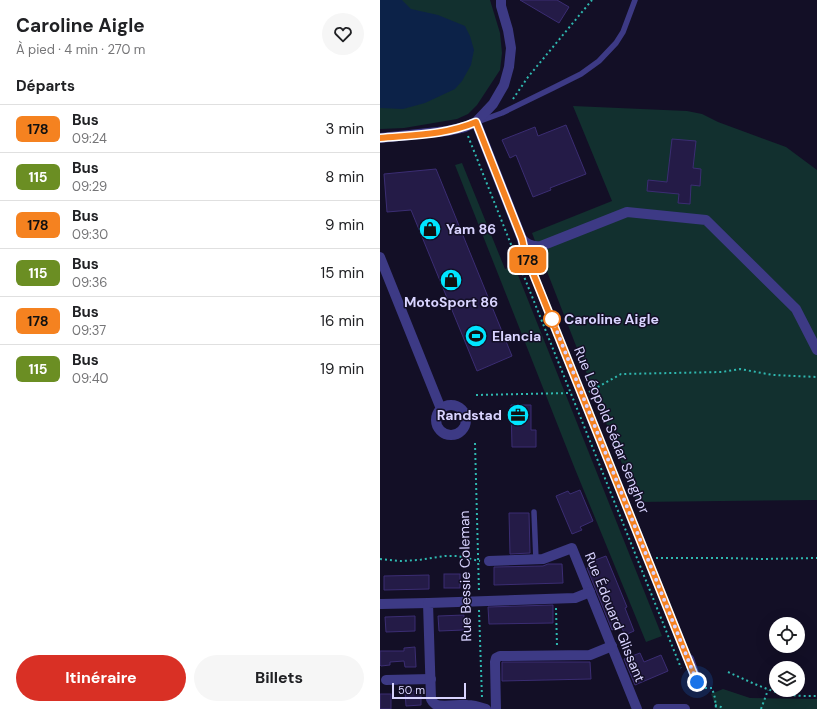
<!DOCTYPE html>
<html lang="fr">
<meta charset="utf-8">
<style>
body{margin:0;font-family:"DM Sans",sans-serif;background:#f6f6f6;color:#202124;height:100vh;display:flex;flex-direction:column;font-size:15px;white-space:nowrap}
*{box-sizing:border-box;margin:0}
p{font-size:13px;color:#757577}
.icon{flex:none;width:22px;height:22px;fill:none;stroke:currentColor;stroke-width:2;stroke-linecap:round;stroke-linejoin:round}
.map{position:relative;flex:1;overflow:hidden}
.side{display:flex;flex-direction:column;background:#fff;width:380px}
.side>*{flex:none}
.badge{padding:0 8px;border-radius:6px;font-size:14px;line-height:26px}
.fabs{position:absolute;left:389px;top:617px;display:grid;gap:8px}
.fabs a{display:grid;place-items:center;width:36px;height:36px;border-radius:50%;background:#fff;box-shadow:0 4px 16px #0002;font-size:20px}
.scale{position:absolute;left:12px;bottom:10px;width:74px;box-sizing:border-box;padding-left:4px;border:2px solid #d9d4ff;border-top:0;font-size:11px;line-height:14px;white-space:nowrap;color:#d9d4ff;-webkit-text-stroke:3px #130f26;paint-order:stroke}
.you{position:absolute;width:20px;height:20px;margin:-10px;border:3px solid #fff;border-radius:50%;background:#1a73e8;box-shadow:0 0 0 6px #1a73e833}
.map>.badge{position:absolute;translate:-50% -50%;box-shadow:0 0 0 2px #fff}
h2{padding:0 16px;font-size:15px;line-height:36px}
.round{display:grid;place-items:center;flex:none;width:42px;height:42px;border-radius:21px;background:#f6f6f6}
.head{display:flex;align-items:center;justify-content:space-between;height:68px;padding:0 16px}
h1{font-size:19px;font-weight:700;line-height:30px}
.action{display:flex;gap:8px;margin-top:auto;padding:8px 16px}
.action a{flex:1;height:46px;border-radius:24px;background:#d93025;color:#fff;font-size:16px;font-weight:700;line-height:46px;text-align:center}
.action a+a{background:#f6f6f6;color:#202124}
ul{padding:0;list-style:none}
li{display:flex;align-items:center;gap:12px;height:48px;padding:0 16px;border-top:1px solid #e0e0e0}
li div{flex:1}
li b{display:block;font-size:15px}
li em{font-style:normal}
li .badge{min-width:44px;font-weight:700;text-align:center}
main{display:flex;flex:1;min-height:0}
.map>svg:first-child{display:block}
.green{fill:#12302f}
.water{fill:#0c2248}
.building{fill:#241b47;stroke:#3b2d73}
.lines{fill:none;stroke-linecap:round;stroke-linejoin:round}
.path{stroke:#2fb8b0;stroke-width:2;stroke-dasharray:2 3;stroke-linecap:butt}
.service{stroke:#3d3a85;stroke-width:5.5}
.minor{stroke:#3d3a85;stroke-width:10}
.line-casing{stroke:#fff;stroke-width:9}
.line{stroke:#f58220;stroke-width:6}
.walk{stroke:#d9d4ff;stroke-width:4;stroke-dasharray:0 7.2}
.stop-dot{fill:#fff;stroke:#f58220;stroke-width:2}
.labels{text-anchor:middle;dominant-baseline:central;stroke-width:3;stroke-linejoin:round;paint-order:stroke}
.poi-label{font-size:14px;font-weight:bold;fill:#d9d4ff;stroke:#130f26;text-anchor:start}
.stop-label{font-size:14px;font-weight:bold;fill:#d9d4ff;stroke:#130f26;text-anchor:start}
.street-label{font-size:14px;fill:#d9d4ff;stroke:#130f26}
</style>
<main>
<section class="side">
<div class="head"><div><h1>Caroline Aigle</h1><p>À pied · 4 min · 270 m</p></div><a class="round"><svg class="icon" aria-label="heart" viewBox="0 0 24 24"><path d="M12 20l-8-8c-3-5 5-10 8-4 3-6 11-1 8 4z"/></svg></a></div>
<h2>Départs</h2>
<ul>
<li><span class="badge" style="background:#f58220;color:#111">178</span><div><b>Bus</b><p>09:24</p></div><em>3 min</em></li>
<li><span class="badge" style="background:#6b8e23;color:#fff">115</span><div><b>Bus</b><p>09:29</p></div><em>8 min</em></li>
<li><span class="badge" style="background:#f58220;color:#111">178</span><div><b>Bus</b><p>09:30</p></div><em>9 min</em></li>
<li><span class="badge" style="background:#6b8e23;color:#fff">115</span><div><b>Bus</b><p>09:36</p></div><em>15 min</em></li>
<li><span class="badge" style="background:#f58220;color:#111">178</span><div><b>Bus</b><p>09:37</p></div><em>16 min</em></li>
<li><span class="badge" style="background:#6b8e23;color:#fff">115</span><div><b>Bus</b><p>09:40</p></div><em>19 min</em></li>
</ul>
<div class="action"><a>Itinéraire</a><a>Billets</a></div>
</section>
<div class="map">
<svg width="437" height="709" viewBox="0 0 437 709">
<rect width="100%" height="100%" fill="#130f26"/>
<!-- green -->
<g class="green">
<path d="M0 0H110L120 33 122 53 120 70 97 105 88 114 77 119 24 128 0 129Z"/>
<path d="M193 106 307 111 322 114 338 122 406 147 437 170V500L257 502 152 233 232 201Z"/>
<path d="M82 163 125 269 134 265 282 636 266 642 195 469 75 165Z"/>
<path d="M343 689 370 698 437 699V709H337L331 694Z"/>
</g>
<!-- water -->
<path class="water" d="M0 0H22L31 9 58 15 85 26 90 36 94 50 91 65 82 81 75 89 45 103 23 109 0 108Z"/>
<!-- building -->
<g class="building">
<path d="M140 0H177L189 7 179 23Z"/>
<path d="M186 125 206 174 170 188 171 190 153 197 136 155 130 158 122 140 155 127 158 136Z"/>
<path d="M292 139 316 141 313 168 321 169 320 186 311 185 310 204 298 203 299 194 267 191 268 180 287 182Z"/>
<path d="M56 169 132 356 97 371 31 210 7 212 4 174Z"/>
<path d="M131 405H151V430H156V447H132Z"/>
<path d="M200 490 213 521 200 527 202 530 192 534 176 496 188 491 190 494Z"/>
<path d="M129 513H149L150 553 130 554Z"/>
<path d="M226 556 247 607 245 608 254 631 245 635 241 626 232 630 207 568 212 566 210 562Z"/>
<path d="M168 564H182L183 583 114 585V567L163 566Z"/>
<rect x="64" y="574" width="16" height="14"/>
<path d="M49 575V589L4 590V576Z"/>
<path d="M173 605V623L109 624 108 607Z"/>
<path d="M84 615V630L59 631 58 616Z"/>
<path d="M35 616V631L6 632 5 617Z"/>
<path d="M35 647 36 667H25L24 661 10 662V665L1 666 0 665V651H24V648Z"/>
<path d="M260 653 264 662 281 655 288 671 255 685 244 659Z"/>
<path d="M210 662 211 679 122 681V662Z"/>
<path d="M25 691H41V705L26 706Z"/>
<rect x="0" y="694" width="11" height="15"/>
</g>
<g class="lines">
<!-- path -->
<g class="path">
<path d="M133 99 148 77 212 0"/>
<path d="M88 136 134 252"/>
<path d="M139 264 301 668"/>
<path d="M209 392 241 374 342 372 360 369 393 375 437 377"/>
<path d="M96 395 190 393"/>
<path d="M95 443 99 592"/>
<path d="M276 558H345L382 559 437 558"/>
<path d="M0 559 20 561 39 560 65 556H77L100 561"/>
<path d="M176 608 177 646"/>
<path d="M99 610 102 698"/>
<path d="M348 672C366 680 384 689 403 694 414 696 426 696 437 696"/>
<path d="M325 688H332L335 698 336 709"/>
<path d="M335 705 341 707 343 709"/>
<path d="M381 709 388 690"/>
</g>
<!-- service -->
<g class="service">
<path d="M100 121 122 113 173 88 201 74 219 61 236 43 243 32 255 0"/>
<path d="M147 258 309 659"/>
<path d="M154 512 156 560"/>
</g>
<!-- minor -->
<g class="minor">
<path d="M96 122 142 239 144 248 147 258"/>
<path d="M0 138 67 131 85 127 96 122 113 104 124 85 129 67 131 48 128 30 121 6V0"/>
<path d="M142 239C147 245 153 247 161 246L247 212 326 220 416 309 437 350"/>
<path d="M0 257 61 409"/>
<circle cx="71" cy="420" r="15"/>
<path d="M109 561 163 559 192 548 257 709"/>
<path d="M1 604 48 603"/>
<path d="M309 659 317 682"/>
<path d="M6 680 51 679"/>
<path d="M106 709C100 707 93 705 87 705 79 704 61 708 55 704 52 702 52 701 51 699L48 603 195 598 210 592"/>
<path d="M116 709 115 662 116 658 120 656 210 655 232 646"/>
<path d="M278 709H305"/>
</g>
</g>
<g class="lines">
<!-- line casing -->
<g class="line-casing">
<path id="line" d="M0 138C32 135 66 135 96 122L142 239 144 248 147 258 317 682"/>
</g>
<!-- line -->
<use href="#line" class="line"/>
<!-- walk -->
<path class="walk" d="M172 319 317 682"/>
</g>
<!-- icons -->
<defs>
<g id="shop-disc" transform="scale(1.15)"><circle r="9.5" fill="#00e5ff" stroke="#130f26"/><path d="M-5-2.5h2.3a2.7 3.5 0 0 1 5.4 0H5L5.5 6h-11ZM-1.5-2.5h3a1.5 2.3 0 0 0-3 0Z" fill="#111"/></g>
<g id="stadium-disc" transform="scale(1.15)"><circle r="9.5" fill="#00e5ff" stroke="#130f26"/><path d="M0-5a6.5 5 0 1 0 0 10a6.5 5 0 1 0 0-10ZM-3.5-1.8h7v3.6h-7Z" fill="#111"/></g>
<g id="office-disc" transform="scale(1.15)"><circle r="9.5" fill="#00e5ff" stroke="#130f26"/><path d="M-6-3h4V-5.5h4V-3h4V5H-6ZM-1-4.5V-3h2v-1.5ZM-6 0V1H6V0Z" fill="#111"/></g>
</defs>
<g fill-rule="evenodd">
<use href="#shop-disc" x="50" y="229"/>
<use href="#shop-disc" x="71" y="280"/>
<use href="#stadium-disc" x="96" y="336"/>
<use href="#office-disc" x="138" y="415"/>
</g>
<!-- markers -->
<circle class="stop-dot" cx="172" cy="319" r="8"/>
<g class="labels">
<!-- poi labels -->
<g class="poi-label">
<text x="66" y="229">Yam 86</text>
<text x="71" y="302" text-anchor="middle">MotoSport 86</text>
<text x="112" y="336">Elancia</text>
<text x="122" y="415" text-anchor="end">Randstad</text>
</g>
<!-- stop labels -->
<g class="stop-label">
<text x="184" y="319">Caroline Aigle</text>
</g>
<!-- street labels -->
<g class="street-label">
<text transform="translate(232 430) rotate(68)">Rue Léopold Sédar Senghor</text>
<text transform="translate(85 576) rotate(-91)">Rue Bessie Coleman</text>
<text transform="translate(235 617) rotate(68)">Rue Édouard Glissant</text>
</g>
</g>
</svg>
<div class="fabs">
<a><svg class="icon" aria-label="locate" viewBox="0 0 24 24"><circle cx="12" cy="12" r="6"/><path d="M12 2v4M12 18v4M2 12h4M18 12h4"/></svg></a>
<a><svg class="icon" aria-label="layers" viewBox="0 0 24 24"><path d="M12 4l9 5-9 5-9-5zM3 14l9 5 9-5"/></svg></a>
</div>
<div class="scale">50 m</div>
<div class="you" style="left:317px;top:682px"></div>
<b class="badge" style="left:148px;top:260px;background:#f58220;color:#111">178</b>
</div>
</main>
